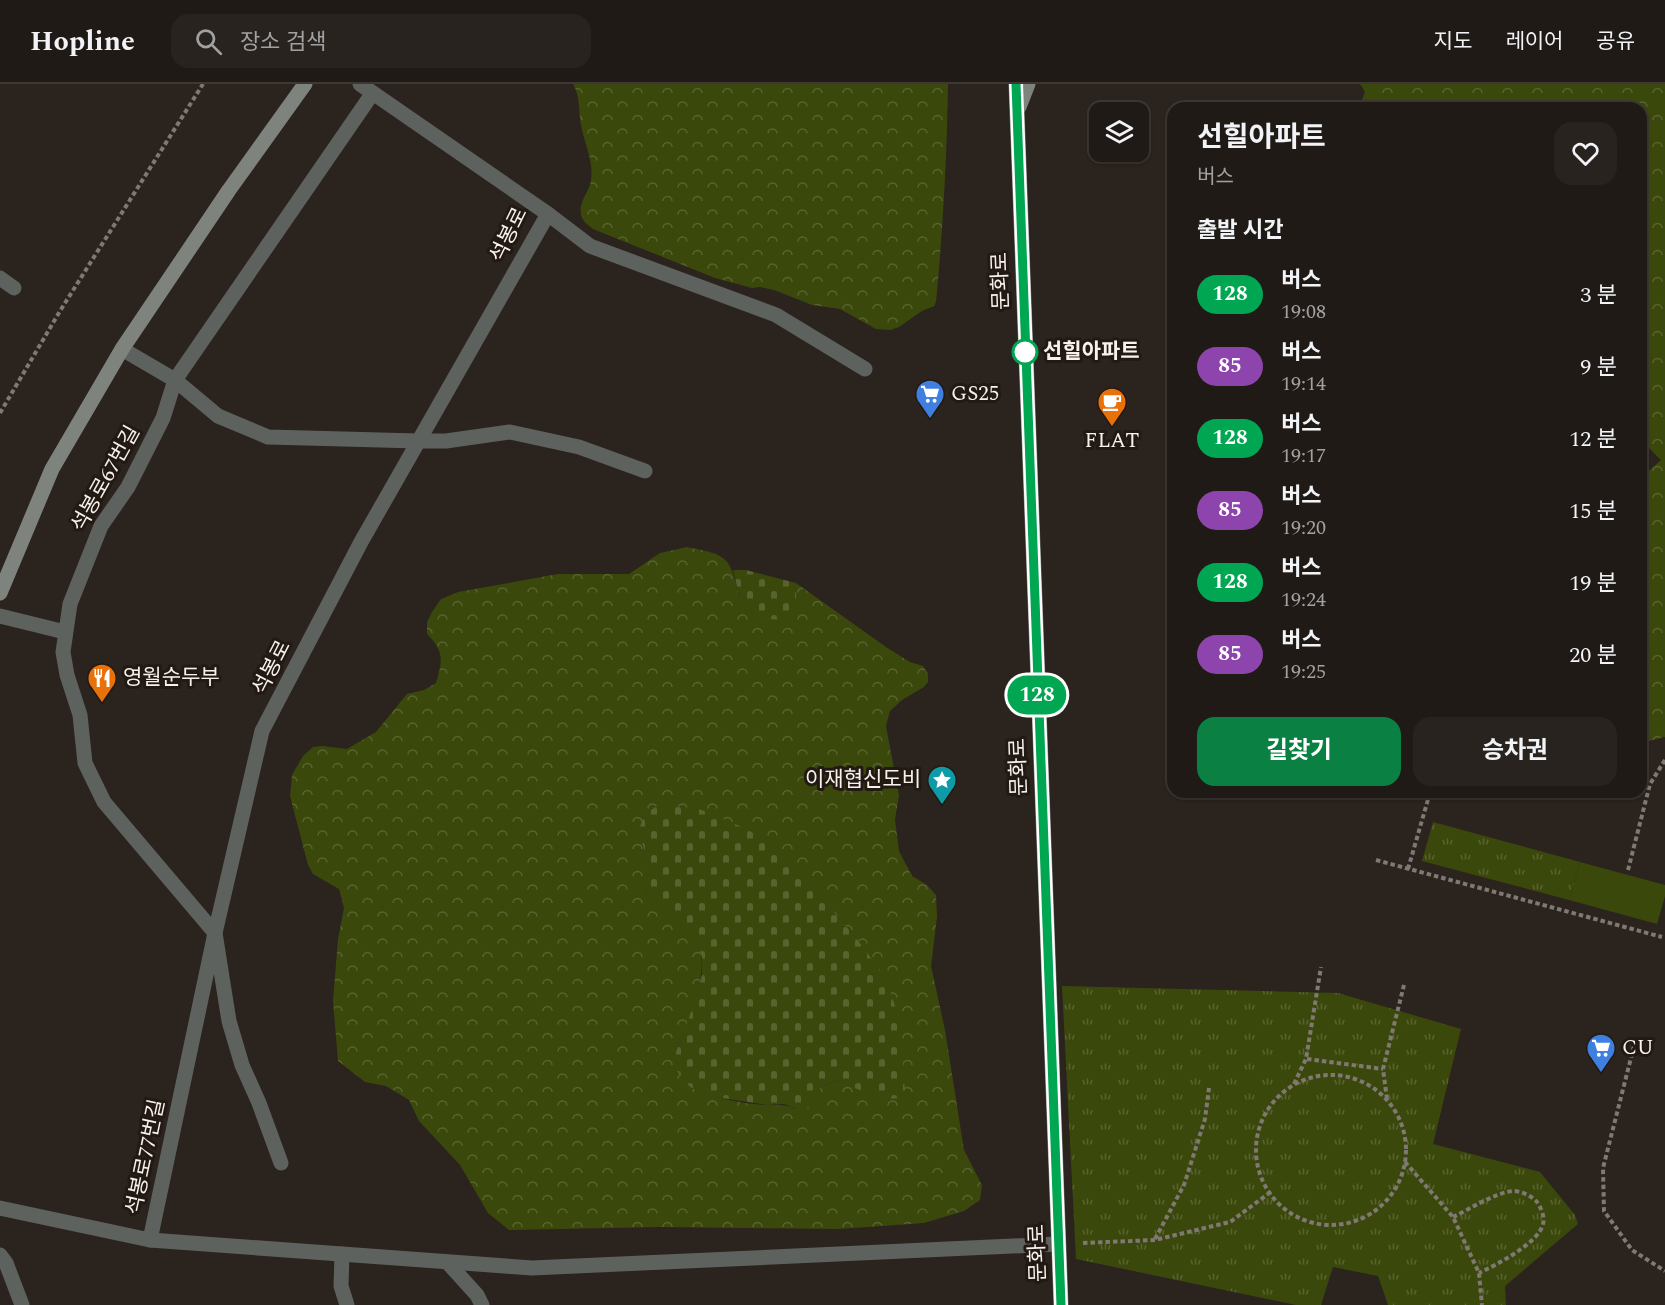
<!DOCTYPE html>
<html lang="ko">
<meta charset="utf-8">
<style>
body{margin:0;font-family:Spectral,"Noto Sans KR",serif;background:#28231f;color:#f1f3f6;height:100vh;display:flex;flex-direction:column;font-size:22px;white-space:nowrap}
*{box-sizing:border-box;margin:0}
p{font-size:20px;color:#a2a1a1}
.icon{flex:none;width:33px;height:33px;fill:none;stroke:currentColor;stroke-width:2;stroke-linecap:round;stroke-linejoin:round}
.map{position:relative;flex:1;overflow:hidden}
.drawer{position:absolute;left:1167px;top:18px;width:480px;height:696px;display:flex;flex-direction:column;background:#201a16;border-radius:18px;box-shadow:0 2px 4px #0004,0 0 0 2px #3d3835}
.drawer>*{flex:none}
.badge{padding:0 12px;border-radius:20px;font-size:21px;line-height:39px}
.fabs{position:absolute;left:1089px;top:18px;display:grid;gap:12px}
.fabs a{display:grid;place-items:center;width:60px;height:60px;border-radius:12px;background:#201a16;box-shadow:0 2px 4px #0004,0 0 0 2px #3d3835;font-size:30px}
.map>.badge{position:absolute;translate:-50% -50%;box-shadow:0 0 0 3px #fff}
h2{padding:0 30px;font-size:22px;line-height:54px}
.round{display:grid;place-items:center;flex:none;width:63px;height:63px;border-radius:18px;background:#28231f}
.headline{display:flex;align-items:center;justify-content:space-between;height:102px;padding:0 30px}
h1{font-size:28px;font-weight:700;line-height:45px}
.button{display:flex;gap:12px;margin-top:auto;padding:12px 30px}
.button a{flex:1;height:69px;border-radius:18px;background:#0b8043;color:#fff;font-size:24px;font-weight:700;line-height:69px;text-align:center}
.button a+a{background:#28231f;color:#f1f3f6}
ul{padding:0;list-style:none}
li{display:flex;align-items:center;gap:18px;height:72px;padding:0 30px}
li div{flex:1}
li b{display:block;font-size:22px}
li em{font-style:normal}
li .badge{min-width:66px;font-weight:700;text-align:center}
header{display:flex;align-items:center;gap:36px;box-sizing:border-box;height:84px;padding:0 30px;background:#201a16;border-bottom:2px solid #3d3835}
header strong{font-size:28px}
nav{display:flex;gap:33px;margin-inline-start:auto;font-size:21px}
.search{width:420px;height:54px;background:#28231f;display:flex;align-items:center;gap:15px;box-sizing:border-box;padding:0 21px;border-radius:18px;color:#a2a1a1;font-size:22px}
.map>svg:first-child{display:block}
.forest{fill:url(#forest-crowns);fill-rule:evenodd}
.cemetery{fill:url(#cemetery-stones)}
.park{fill:url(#park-tufts)}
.garden{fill:#3b480c}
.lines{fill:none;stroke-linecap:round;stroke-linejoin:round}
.path{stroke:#7f7873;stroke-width:4;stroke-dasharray:4.5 3;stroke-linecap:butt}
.lane{stroke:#5e625e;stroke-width:15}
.street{stroke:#5e625e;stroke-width:15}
.secondary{stroke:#7e847d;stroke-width:15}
.line-casing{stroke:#fff;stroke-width:14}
.line{stroke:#00a651;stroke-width:9}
.stop-dot{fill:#fff;stroke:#00a651;stroke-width:3}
.labels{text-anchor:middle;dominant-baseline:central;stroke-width:6;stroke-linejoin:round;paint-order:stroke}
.street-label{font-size:21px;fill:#f7f1ed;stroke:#221913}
.stop-label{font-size:21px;font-weight:bold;fill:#f7f1ed;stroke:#221913;text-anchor:start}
.poi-label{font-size:21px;fill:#f7f1ed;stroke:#221913;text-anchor:start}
</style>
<header>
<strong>Hopline</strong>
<div class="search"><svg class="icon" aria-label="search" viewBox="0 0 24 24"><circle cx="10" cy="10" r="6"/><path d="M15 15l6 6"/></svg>장소 검색</div>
<nav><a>지도</a><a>레이어</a><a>공유</a></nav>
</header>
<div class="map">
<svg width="1665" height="1221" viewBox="0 0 1665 1221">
<defs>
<pattern id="forest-crowns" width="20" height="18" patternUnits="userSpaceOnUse" patternTransform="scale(1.5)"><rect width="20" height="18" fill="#3b480c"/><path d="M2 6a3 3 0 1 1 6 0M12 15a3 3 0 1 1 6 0" fill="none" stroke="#586330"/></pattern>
<pattern id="cemetery-stones" width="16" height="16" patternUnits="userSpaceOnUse" patternTransform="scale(1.5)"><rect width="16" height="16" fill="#3b480c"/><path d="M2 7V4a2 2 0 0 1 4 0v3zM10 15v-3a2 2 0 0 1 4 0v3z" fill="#586330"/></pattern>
<pattern id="park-tufts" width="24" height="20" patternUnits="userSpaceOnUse" patternTransform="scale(1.5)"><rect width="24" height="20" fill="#3b480c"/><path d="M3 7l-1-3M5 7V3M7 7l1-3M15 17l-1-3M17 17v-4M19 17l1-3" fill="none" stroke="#586330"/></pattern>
</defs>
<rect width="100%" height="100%" fill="#2b231d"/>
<!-- forest -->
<g class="forest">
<path d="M573 0H948C947 73 943 145 936 218L934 222 922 227 899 243 890 246 876 245 840 225 812 221 774 206 760 203 752 204 715 194 593 145C588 141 583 138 581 131 578 117 590 108 591 96 594 78 584 58 581 41 578 26 581 14 573 0Z"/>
<path d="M1360 0H1665V653L1641 659V473L1649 463 1641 441V394L1661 376 1641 356V24H1359L1365 8Z"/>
<path d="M687 463C726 471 730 471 739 511H796V499L886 563 910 578 923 582 928 590V598L924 603 902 616 890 627 886 642 899 711 895 736 899 767 912 792 927 801 936 811 937 833 931 882 945 946 964 1066 982 1101 980 1116 964 1127 924 1139 839 1145 661 1143 509 1146 488 1129 460 1081 419 1037 409 1016 386 1002 365 998 338 977 333 917 338 855 344 824 339 805 313 790 308 781 290 712 292 691 303 672 313 663 322 662 347 665 376 648 407 610 424 606 436 599C443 576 444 567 427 550V538L432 528 441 515 458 508 558 490H629L660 469ZM777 765 855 853 857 1003 835 996 820 1004 797 1025C781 1019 779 1022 764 1021 739 1019 714 1014 690 1003L676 968C688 937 714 885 695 852 689 841 656 815 645 804V767Z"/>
</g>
<!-- cemetery -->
<g class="cemetery">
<path d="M733 486H746L796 499C796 507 797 516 794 523 785 542 756 537 745 522 738 513 736 497 733 486Z"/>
<path d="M659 720 699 725 747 745 777 765 818 809 855 853 886 894 900 937 905 1008 904 1014 882 1015 835 996 820 1004 808 1025 803 1027 784 1020 767 1021 709 1012 690 1003 677 987 676 968 690 931 702 891V873L695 852 645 804V767L638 748 644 732Z"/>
</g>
<!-- park -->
<g class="park">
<path d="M1433 738 1580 778 1569 816 1422 777Z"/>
<path d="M1062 902 1338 909 1461 945 1433 1060 1540 1088 1575 1131 1578 1140 1505 1202 1506 1221H1388L1378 1192 1333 1183 1321 1221H1296L1076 1175Z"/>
</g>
<!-- garden -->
<g class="garden">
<path d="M1580 778 1665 801V812L1657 840 1569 816Z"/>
<path d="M1306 975 1383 985 1387 1016C1352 989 1335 986 1294 1000Z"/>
</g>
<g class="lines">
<!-- path -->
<g class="path">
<path d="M0 329 60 227 203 0"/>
<path d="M1376 776 1662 853"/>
<path d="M1408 785 1429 712"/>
<path d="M1628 786 1650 700 1665 676"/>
<path d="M1634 962 1603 1084 1604 1127 1632 1166 1665 1187"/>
<path d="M1307 975 1383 985"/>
<circle cx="1331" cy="1066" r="75"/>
<path d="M1294 1000 1306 975 1321 883"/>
<path d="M1387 1015 1383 985 1404 901"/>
<path d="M1405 1078 1453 1133 1479 1189 1482 1221"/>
<path d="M1453 1133C1470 1125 1494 1109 1513 1107 1521 1107 1532 1112 1537 1118 1541 1124 1545 1132 1543 1140 1539 1159 1496 1181 1479 1189"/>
<path d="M1155 1155 1184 1101 1205 1035 1209 1004"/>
<path d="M1083 1159 1155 1156 1230 1138 1268 1110"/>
</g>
<!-- lane -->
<g class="lane">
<path d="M548 130 590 162 776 231 865 285"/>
<path d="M0 194 14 204"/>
<path d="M122 265 175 296 218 332 268 353 418 357H446L510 348 579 363 645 387"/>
<path d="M0 532 65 548"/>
<path d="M281 1079 259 1019 242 981 229 937 215 849 104 718 85 679 80 631 67 591 63 568 70 520 101 442 128 403 163 334 175 296 372 10"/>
<path d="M342 1170 341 1202 347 1221"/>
<path d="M448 1179 477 1211 482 1221"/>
</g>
<!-- street -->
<g class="street">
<path d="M0 1124 150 1156 215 849 262 647 361 458 548 130 360 0"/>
<path d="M150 1156 532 1184 1058 1160"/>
<path d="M0 1171 6 1179 22 1221"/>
</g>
<!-- secondary -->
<g class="secondary">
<path d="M1016 0 1061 1221"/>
<path d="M1019 23 1028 0"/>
<path d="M0 509 52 385 122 265 229 106 305 0"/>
</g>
</g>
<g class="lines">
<!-- line casing -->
<g class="line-casing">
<path id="line" d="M1016 0 1061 1221"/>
</g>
<!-- line -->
<use href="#line" class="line"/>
</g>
<!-- icons -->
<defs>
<g id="supermarket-pin" transform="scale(1.5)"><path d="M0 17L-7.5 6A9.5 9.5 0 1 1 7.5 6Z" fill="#3f7fe0" stroke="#221913"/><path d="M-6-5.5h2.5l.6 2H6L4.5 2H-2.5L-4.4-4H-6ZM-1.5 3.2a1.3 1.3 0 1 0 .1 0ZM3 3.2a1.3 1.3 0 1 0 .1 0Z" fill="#fff"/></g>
<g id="cafe-pin" transform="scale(1.5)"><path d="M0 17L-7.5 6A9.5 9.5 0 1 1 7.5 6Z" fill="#e8710a" stroke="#221913"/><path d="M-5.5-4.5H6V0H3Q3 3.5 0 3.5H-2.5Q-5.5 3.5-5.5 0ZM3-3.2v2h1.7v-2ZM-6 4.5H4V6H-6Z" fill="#fff"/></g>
<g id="restaurant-pin" transform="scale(1.5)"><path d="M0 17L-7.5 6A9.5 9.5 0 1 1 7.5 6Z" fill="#e8710a" stroke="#221913"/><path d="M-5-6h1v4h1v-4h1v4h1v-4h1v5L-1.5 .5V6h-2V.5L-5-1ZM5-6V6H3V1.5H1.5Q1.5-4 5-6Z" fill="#fff"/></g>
<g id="sight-pin" transform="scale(1.5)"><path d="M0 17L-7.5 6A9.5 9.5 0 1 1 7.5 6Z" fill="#0f9aa8" stroke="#221913"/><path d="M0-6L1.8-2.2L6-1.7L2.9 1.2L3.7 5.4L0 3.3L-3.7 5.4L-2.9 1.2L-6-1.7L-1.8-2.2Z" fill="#fff"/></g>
</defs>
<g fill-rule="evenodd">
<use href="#supermarket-pin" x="930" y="310"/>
<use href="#cafe-pin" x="1112" y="318"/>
<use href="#restaurant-pin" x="102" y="594"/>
<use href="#sight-pin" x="942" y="696"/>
<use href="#supermarket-pin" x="1601" y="964"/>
</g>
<!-- markers -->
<circle class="stop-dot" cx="1025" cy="268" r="12"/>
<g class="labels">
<!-- street labels -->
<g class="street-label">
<text transform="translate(509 151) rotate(-64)">석봉로</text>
<text transform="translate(1001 197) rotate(-92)">문화로</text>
<text transform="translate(106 395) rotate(-61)">석봉로67번길</text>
<text transform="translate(272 584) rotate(-63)">석봉로</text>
<text transform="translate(1019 683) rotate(-92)">문화로</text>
<text transform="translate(146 1073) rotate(-78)">석봉로77번길</text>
<text transform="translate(1038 1169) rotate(-92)">문화로</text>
</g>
<!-- stop labels -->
<g class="stop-label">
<text x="1043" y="268">선힐아파트</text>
</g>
<!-- poi labels -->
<g class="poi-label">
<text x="951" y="310">GS25</text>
<text x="1112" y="357" text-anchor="middle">FLAT</text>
<text x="123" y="594">영월순두부</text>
<text x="921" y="696" text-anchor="end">이재협신도비</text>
<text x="1622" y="964">CU</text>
</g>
</g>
</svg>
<div class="fabs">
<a><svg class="icon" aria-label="layers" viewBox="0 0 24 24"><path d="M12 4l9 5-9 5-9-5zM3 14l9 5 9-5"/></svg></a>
</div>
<b class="badge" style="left:1037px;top:611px;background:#00a651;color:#fff">128</b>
<section class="drawer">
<div class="headline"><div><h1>선힐아파트</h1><p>버스</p></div><a class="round"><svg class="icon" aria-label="heart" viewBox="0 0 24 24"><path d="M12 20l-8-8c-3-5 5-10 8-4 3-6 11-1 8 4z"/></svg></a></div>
<h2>출발 시간</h2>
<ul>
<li><span class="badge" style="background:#00a651;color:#fff">128</span><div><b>버스</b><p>19:08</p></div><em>3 분</em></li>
<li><span class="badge" style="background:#8e44ad;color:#fff">85</span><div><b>버스</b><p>19:14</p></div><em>9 분</em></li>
<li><span class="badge" style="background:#00a651;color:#fff">128</span><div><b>버스</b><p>19:17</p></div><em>12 분</em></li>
<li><span class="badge" style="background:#8e44ad;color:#fff">85</span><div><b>버스</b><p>19:20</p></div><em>15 분</em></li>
<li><span class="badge" style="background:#00a651;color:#fff">128</span><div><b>버스</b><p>19:24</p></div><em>19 분</em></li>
<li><span class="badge" style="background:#8e44ad;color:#fff">85</span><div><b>버스</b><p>19:25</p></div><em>20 분</em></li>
</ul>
<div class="button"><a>길찾기</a><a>승차권</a></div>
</section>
</div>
